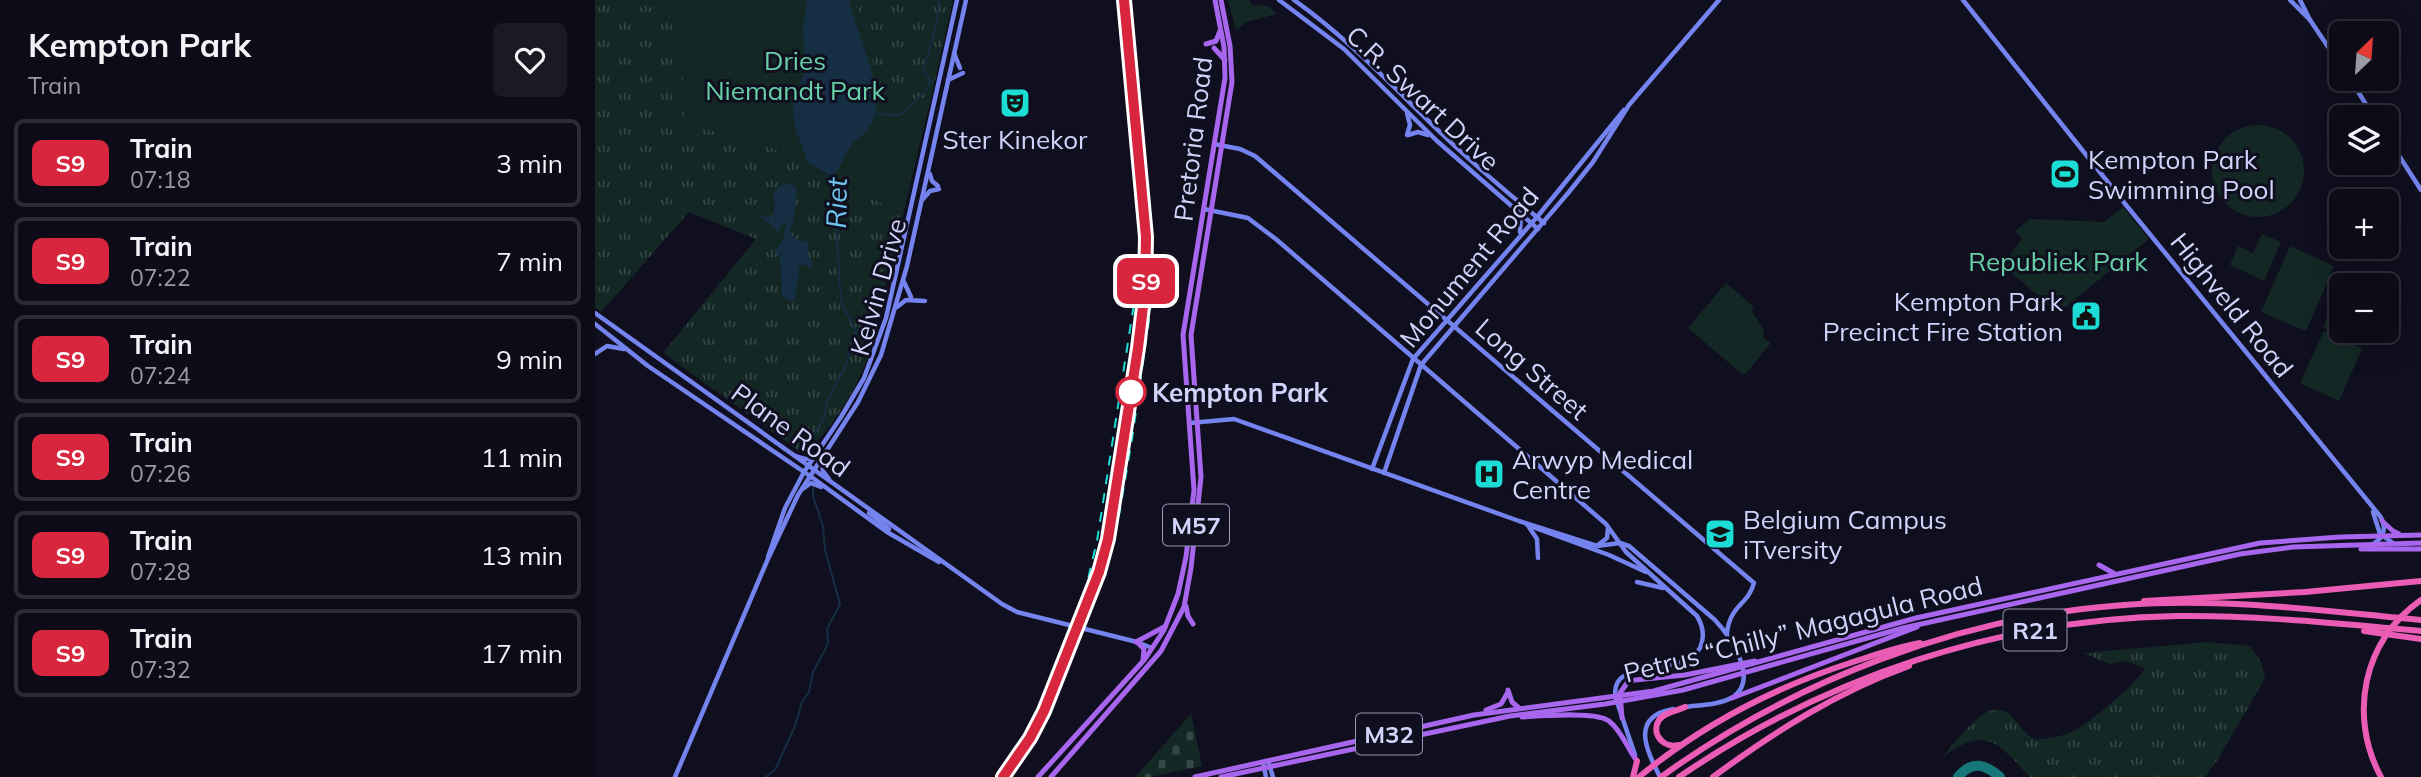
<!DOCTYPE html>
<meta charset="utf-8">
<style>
body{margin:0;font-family:Mulish,sans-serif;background:#1a1924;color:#f1f3f6;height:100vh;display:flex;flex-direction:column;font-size:26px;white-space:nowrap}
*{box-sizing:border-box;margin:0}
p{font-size:23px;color:#9a9ba1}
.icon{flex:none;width:38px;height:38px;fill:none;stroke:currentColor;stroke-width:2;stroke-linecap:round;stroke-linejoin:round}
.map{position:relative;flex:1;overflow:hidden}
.drawer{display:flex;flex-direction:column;background:#0c0b17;width:595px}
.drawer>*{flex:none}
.badge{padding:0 14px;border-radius:10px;font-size:24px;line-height:46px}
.needle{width:46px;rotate:25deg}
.tools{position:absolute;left:1734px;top:21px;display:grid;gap:14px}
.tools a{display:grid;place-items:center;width:70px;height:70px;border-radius:10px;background:#0c0b17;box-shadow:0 7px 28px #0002,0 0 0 2px #2c2b36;font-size:35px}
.map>.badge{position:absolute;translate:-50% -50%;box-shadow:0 0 0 4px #fff}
.round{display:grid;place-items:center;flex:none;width:74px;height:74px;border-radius:10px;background:#1a1924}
.headline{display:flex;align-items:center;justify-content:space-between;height:119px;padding:0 28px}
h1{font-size:33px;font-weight:700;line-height:52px}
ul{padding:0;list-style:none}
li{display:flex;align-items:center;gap:21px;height:88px;margin:0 14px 10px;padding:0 14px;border:4px solid #2c2b36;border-radius:10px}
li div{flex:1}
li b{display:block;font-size:26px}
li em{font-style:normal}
li .badge{min-width:77px;font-weight:700;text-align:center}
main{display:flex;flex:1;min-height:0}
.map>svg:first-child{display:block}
.grass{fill:url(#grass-tufts)}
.cemetery{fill:url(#cemetery-stones)}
.park{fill:#132824}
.water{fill:#152e43}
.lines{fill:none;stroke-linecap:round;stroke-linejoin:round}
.stream{stroke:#152e43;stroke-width:2}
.taxiway{stroke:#16767a;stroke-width:10}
.secondary{stroke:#7583ee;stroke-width:4.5}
.primary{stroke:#a766ed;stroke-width:5}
.highway{stroke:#eb5cb5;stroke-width:6}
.rail{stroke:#1bddd5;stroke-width:2;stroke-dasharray:10 9;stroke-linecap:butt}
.line-casing{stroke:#fff;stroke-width:16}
.line{stroke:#d7263d;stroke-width:10}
.stop-dot{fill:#fff;stroke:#d7263d;stroke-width:3.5}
.labels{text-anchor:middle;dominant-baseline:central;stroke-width:6;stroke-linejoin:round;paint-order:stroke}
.shield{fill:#100f1f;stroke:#9898b8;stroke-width:2}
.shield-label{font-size:24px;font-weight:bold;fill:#d2d3fa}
.park-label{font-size:26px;fill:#67d0a7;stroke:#100f1f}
.street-label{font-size:26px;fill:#d2d3fa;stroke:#100f1f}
.poi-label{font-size:26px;fill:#d2d3fa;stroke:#100f1f;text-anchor:start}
.stop-label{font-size:26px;font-weight:bold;fill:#d2d3fa;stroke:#100f1f;text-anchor:start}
.water-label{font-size:28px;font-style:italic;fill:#6dc4ed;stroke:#100f1f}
</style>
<main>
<section class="drawer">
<div class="headline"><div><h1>Kempton Park</h1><p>Train</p></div><a class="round"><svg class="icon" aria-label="heart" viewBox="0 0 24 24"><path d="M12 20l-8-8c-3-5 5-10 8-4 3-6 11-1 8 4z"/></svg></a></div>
<ul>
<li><span class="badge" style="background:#d7263d;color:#fff">S9</span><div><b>Train</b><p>07:18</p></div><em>3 min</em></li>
<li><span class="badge" style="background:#d7263d;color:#fff">S9</span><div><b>Train</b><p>07:22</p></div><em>7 min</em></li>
<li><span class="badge" style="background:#d7263d;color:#fff">S9</span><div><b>Train</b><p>07:24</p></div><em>9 min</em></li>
<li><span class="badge" style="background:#d7263d;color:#fff">S9</span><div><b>Train</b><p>07:26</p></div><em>11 min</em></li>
<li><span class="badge" style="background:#d7263d;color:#fff">S9</span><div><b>Train</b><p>07:28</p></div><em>13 min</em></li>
<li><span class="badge" style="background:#d7263d;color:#fff">S9</span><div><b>Train</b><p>07:32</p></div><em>17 min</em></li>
</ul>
</section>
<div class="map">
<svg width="1826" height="777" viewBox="0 0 1826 777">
<defs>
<pattern id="grass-tufts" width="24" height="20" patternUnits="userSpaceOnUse" patternTransform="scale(1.75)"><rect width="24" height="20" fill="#132824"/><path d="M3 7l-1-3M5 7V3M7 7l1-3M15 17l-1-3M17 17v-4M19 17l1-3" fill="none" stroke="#344645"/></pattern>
<pattern id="cemetery-stones" width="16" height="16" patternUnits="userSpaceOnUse" patternTransform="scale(1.75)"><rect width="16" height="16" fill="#132824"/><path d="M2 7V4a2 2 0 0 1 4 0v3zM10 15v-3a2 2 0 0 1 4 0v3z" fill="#344645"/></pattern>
</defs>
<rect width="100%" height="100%" fill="#100f1f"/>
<!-- grass -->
<g class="grass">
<path d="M0 0H86L90 123 170 144 308 214 274 356 259 389 237 424 210 455 68 353 161 239 94 212 6 312 0 307Z"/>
<path d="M259 0H358L336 98 289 101Z"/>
<path d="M1613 642 1655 646 1666 662 1670 678 1623 759 1610 777H1435C1403 743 1390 724 1347 758 1357 746 1382 713 1397 710 1419 705 1423 733 1440 739 1448 741 1470 735 1477 732 1493 725 1542 683 1550 668L1531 661 1514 664 1489 653Z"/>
</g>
<!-- cemetery -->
<path class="cemetery" d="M596 714 607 766 555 777H540Z"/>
<!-- park -->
<g class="park">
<path d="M86 0H259L289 101 336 98 308 214 170 144 89 123Z"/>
<path d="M633 0H655L657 5 673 6 682 14 652 22 641 30Z"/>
<circle cx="1663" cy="171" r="46"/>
<path d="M1528 207 1554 239 1463 313 1407 265 1427 239 1420 231 1435 219 1509 222Z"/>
<path d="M1667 234 1686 242 1669 281 1635 265 1643 246 1658 253Z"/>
<path d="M1695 246 1739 266 1711 331 1666 312Z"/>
<path d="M1752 272 1783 285H1746V331H1775L1769 345 1728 328Z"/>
<path d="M1131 283 1159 307 1156 310 1169 331 1168 337 1176 343 1151 373 1147 374 1093 328Z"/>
<path d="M1729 331 1767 349 1744 401 1705 383Z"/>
</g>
<!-- water -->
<g class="water">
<path d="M212 0H254C260 32 295 96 276 125 272 133 263 137 257 144 250 154 246 167 238 177L213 163 200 128 198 106 210 71 208 29Z"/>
<path d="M194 184 202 187 199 219 194 232 205 242 213 240V253L219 268 205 264 199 302 187 296 185 258 179 250C190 243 190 233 190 220L183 232 165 216 178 217 180 203 178 192 184 186Z"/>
</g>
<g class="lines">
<!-- stream -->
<g class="stream">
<path d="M281 114 305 115 329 93 336 82 329 70 342 21 344 0"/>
<path d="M215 456C214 440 221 430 230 417 230 397 240 387 249 370 255 357 254 343 261 331L247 304 245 289 241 221 236 194 238 178"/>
<path d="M171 777 180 770 200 726 207 702 214 692 218 672 230 650 233 642 232 629 245 604 230 550 228 526 218 496V486"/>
</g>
<!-- taxiway -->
<path class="taxiway" d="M1363 777C1377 760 1390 764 1405 777"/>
<!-- secondary -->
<g class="secondary">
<path d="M684 0 749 49 842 141 943 229"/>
<path d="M699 0C754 39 799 88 847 134 879 165 914 194 949 223"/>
<path d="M1368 0 1531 205 1785 516C1792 527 1789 538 1778 544"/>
<path d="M1695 0 1715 20"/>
<path d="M1705 0 1715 20 1746 66"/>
<path d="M359 53 365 68"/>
<path d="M1755 79 1779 117"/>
<path d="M353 80 368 73"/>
<path d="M812 113 815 125 812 135"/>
<path d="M813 135 823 132 833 135"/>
<path d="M1792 137 1826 190"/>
<path d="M619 144 645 149 660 156 1159 583C1153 605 1135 605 1132 633"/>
<path d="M335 174 337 181 343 186"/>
<path d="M328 199 335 191 344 189"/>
<path d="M609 209 653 218 682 240 1011 524 1031 552 1102 616C1108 626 1110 637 1105 648 1088 679 1011 655 1021 699L1040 755"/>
<path d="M925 232 926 213"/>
<path d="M309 282 316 297"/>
<path d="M302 307 311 300 330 301"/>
<path d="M0 313 407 604 422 612 542 642 557 648"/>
<path d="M0 324 53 366 215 476 292 532 344 562"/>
<path d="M0 354 12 346 29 349"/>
<path d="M595 423 639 419 924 521 1002 546 1025 543 1034 546 1120 620C1134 635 1165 679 1138 697 1125 705 1105 705 1090 707"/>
<path d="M200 456 210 459 218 458"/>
<path d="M227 459 228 471 234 479"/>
<path d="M777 469 818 359 942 217 1029 110"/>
<path d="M789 473 826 365 974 192 998 162 1034 105 1124 0"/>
<path d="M209 488 216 483 226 487"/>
<path d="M1778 512 1785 534 1798 543"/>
<path d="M274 513 294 529"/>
<path d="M932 525 1014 555 1051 572"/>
<path d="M934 527 942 539 943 558"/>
<path d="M1003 545 1012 538 1013 528"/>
<path d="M173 557 190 508 209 472 246 417 269 378 291 318 362 0"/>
<path d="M1042 582 1068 588"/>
<path d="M673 761 678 777"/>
<path d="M668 762 671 777"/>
<path d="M80 777 172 561 203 495 263 402 286 355 312 266 371 0"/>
<path d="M1065 777C1051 749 1035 717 1078 709"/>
</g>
<!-- primary -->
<g class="primary">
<path d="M611 44 621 41 625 31"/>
<path d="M619 48 630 60"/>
<path d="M1787 521 1798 531 1804 534"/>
<path d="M1766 549H1826"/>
<path d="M1504 565 1520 574"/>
<path d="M591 606 593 616 598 624"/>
<path d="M541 642 569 627"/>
<path d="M542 642 549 649 548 660"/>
<path d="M913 690 917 702 924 708"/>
<path d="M1137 698 1322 627"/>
<path d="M891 710 906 704 913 692"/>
<path d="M927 717C945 716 1001 711 1014 721 1026 730 1033 749 1042 761"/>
<path d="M1027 718 1025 693 1032 683 1040 680 1090 675 1160 661"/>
<path d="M443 777 550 659 569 630 583 594 591 557 599 490 588 335 630 78 629 47 620 0"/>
<path d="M456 777 566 651 589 607 596 568 606 477 596 335 637 82 635 46 626 0"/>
<path d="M600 777 879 715 1059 691 1321 618 1665 543 1745 537 1826 535"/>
<path d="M626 777 915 716 1010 704 1088 690 1308 628 1645 554 1698 547 1826 543"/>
</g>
<!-- highway -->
<g class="highway">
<path d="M1549 601 1710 592 1826 581"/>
<path d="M1769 631 1826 639"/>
<path d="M1084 745C1070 749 1055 735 1064 720 1069 712 1082 711 1090 707"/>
<path d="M1038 777 1042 761"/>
<path d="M1044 777C1107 725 1180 687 1258 662 1280 655 1302 647 1325 643"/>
<path d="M1066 777C1198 681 1366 616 1529 605 1628 597 1728 611 1826 620"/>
<path d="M1084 777C1231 677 1404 619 1582 616 1663 615 1745 624 1826 631"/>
<path d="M1118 777C1179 732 1242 692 1314 666"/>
<path d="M1786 777C1753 716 1768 640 1826 600"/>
</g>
<!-- rail -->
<g class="rail">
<path d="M489 596 502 541 538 310 546 244"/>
<path d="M411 777 434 743 451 712 507 573 523 521 537 439 555 313 556 288 548 176 531 0"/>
</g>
</g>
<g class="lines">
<!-- line casing -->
<g class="line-casing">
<path id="line" d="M408 777 435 738 449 711 504 572 513 539 543 348 550 290 551 237 529 0"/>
</g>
<!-- line -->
<use href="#line" class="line"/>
</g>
<!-- icons -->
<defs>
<g id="theatre-square" transform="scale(1.575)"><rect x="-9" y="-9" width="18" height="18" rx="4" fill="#1bddd5" stroke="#100f1f"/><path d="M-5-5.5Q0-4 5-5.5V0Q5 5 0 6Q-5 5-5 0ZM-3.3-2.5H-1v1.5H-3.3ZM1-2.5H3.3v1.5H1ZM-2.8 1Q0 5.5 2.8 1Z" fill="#111"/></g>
<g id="stadium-square" transform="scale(1.575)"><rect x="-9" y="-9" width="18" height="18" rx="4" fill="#1bddd5" stroke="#100f1f"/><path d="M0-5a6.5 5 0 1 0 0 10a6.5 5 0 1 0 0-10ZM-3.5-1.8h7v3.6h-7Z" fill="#111"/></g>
<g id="civic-square" transform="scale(1.575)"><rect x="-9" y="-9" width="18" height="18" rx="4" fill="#1bddd5" stroke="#100f1f"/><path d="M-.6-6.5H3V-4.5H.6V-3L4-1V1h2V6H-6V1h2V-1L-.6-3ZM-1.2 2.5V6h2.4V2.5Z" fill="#111"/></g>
<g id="hospital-square" transform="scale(1.575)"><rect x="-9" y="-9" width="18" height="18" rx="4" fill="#1bddd5" stroke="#100f1f"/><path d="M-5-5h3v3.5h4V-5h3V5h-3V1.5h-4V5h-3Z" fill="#111"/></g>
<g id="university-square" transform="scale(1.575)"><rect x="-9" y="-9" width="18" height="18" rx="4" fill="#1bddd5" stroke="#100f1f"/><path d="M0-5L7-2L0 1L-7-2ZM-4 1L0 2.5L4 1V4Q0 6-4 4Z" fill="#111"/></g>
</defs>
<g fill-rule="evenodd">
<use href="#theatre-square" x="420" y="103"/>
<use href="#stadium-square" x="1470" y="174"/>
<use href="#civic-square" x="1491" y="316"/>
<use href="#hospital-square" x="894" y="474"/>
<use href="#university-square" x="1125" y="534"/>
</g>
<!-- markers -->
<circle class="stop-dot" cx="536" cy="392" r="14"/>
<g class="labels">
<!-- shield labels -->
<g class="shield">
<rect x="568" y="504.5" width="66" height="41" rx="5"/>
<rect x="1408.5" y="609.5" width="63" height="41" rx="5"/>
<rect x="761" y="713.5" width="66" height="41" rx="5"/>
</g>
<g class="shield-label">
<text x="601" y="525">M57</text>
<text x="1440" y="630">R21</text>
<text x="794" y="734">M32</text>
</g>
<!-- park labels -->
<g class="park-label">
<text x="200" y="60">Dries<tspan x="200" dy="30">Niemandt Park</tspan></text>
<text x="1463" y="261">Republiek Park</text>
</g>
<!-- street labels -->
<g class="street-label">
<text transform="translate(828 98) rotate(43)">C.R. Swart Drive</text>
<text transform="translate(598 139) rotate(-83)">Pretoria Road</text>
<text transform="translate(874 267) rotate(-50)">Monument Road</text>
<text transform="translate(283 287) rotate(-74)">Kelvin Drive</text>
<text transform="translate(1637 305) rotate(51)">Highveld Road</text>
<text transform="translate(937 369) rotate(41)">Long Street</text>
<text transform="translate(196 430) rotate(36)">Plane Road</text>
<text transform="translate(1208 629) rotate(-14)">Petrus “Chilly” Magagula Road</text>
</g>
<!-- poi labels -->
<g class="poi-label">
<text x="420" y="139" text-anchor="middle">Ster Kinekor</text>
<text x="1493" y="159">Kempton Park<tspan x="1493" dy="30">Swimming Pool</tspan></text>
<text x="1468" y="301" text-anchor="end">Kempton Park<tspan x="1468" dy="30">Precinct Fire Station</tspan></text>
<text x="917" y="459">Arwyp Medical<tspan x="917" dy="30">Centre</tspan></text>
<text x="1148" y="519">Belgium Campus<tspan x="1148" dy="30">iTversity</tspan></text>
</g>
<!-- stop labels -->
<g class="stop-label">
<text x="557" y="392">Kempton Park</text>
</g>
<!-- water labels -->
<g class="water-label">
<text transform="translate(241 203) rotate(-89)">Riet</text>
</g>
</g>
</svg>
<div class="tools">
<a><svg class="needle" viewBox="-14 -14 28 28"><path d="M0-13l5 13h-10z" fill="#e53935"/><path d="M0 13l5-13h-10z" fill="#9a9ba1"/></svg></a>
<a><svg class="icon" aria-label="layers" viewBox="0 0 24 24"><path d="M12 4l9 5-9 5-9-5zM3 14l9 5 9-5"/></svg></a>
<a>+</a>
<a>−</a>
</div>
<b class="badge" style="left:551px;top:281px;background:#d7263d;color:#fff">S9</b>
</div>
</main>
